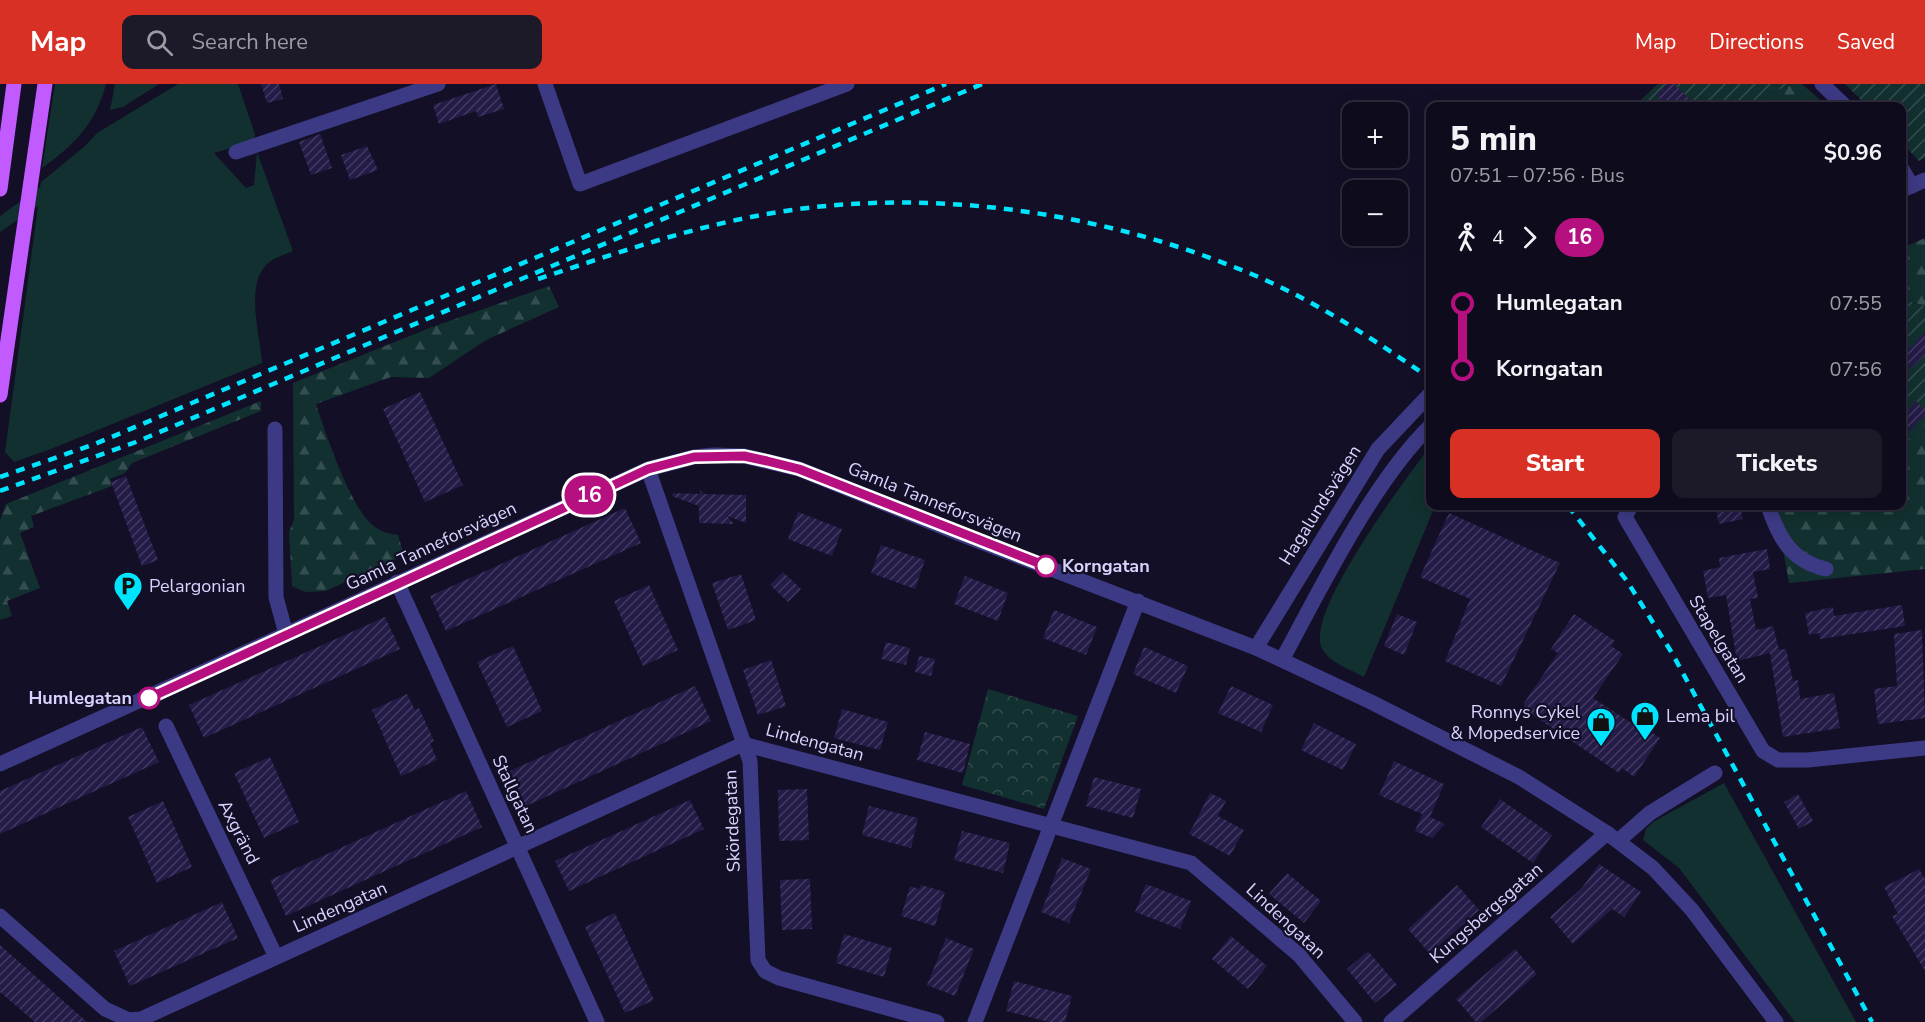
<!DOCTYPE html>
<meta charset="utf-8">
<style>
body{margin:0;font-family:"Nunito Sans",sans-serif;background:#1c1929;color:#f1f3f6;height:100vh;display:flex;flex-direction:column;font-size:22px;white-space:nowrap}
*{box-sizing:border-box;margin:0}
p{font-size:20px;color:#9b9ba3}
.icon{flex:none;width:33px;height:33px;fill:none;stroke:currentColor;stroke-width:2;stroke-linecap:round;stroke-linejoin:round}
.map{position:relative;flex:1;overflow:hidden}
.sheet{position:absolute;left:1426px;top:18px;width:480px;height:408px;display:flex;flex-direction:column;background:#0e0b1c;border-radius:12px;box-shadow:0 3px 15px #0003,0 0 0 2px #2e2b3b}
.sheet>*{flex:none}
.badge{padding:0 12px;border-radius:20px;font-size:21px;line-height:39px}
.controls{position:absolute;left:1342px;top:18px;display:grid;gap:12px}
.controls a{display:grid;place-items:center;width:66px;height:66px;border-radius:12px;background:#0e0b1c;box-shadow:0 3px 15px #0003,0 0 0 2px #2e2b3b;font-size:30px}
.map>.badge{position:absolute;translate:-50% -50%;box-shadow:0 0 0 3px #fff}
.legs{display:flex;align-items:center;gap:9px;height:66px;padding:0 24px;font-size:20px}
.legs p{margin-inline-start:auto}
.head{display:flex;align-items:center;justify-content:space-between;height:102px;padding:0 24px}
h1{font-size:33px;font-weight:800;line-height:45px}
.action{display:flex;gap:12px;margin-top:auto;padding:12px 24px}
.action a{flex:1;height:69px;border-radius:12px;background:#d93025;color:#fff;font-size:24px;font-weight:800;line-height:69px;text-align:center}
.action a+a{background:#1c1929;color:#f1f3f6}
ul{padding:0 24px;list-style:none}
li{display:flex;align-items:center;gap:21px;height:66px;font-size:22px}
li i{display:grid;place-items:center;width:9px;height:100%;margin:0 8px;background:currentColor}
li i::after{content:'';width:15px;height:15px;margin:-8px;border:4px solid;border-radius:50%;background:#0e0b1c}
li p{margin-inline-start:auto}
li:first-child i{background:linear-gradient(#0000 50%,currentColor 0)}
li:last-child i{background:linear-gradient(currentColor 50%,#0000 0)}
header{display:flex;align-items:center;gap:36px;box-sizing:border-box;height:84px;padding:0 30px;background:#d93025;color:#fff}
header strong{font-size:28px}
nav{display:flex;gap:33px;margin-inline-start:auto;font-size:21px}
.search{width:420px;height:54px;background:#1c1929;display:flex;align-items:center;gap:15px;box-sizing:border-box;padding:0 21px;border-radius:12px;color:#9b9ba3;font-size:22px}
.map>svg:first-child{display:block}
.grass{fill:#12302f}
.forest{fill:url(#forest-firs)}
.park{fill:url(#park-crowns)}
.garden{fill:url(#garden-furrows)}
.building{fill:url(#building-hatch)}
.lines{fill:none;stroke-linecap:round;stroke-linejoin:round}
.minor{stroke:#3d3a85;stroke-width:15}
.major{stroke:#c25bff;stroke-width:15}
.rail{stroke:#00e5ff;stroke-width:4.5;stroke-dasharray:9 8;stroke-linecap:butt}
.line-1-casing{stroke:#fff;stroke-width:14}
.line-1{stroke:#b60f80;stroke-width:9}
.stop-1-dot{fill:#fff;stroke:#b60f80;stroke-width:3}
.labels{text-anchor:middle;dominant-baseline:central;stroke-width:4.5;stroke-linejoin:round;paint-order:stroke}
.street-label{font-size:18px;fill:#d9d4ff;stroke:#130f26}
.stop-label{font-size:18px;font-weight:bold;fill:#d9d4ff;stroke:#130f26;text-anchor:start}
.poi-label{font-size:18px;fill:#d9d4ff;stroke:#130f26;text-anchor:start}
</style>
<header>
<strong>Map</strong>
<div class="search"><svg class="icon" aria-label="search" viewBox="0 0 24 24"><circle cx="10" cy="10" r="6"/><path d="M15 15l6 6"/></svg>Search here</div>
<nav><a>Map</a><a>Directions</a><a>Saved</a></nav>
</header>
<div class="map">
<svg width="1925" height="938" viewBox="0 0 1925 938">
<defs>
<pattern id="forest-firs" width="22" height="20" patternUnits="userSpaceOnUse" patternTransform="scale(1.5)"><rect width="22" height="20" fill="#12302f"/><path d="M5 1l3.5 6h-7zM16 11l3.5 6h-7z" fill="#344d4e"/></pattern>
<pattern id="park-crowns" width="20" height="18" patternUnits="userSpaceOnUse" patternTransform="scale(1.5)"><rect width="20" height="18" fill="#12302f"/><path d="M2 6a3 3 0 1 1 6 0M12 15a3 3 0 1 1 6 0" fill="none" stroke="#344d4e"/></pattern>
<pattern id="garden-furrows" width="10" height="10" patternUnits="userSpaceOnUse" patternTransform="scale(1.5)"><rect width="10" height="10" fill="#12302f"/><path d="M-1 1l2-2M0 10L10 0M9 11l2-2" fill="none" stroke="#344d4e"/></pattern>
<pattern id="building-hatch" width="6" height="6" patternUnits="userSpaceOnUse" patternTransform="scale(1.5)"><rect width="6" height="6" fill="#241b47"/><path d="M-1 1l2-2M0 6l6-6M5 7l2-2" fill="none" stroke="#433b63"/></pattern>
</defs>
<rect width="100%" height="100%" fill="#130f26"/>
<!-- grass -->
<g class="grass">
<path d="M55 0H106C96 39 74 61 42 84Z"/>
<path d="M115 0H159L123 23 110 26Z"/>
<path d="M178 0H238L255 50 254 57 214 69 246 104 254 101 257 68 293 167C286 170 277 173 271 177 243 195 260 250 262 279L51 365 14 378 5 368 38 122 0 148V132L40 103 41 98 85 62 97 49Z"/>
<path d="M1431 361V422H1435L1364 593C1350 585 1327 578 1321 562 1308 524 1406 395 1431 361Z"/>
<path d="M1724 699 1856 938H1795L1679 784 1643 756 1646 745 1653 738Z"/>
</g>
<!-- forest -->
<g class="forest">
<path d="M1791 0H1802L1827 22H1744Z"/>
<path d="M1925 154V222L1902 215V164Z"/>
<path d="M549 202 559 223 486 256 429 294 391 293 316 320C326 351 348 415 369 438 378 447 386 449 398 451L404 471 326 507 305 508 292 502 289 448 294 436 293 299 432 243Z"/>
<path d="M261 317V327L132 379 125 389 110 395 112 402 31 432 34 443 20 449 40 504 7 517 12 532 0 536V436L6 420Z"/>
<path d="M1925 339V485L1789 499 1775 422H1902V349L1908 355Z"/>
</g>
<!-- park -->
<path class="park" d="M988 605 1078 632 1044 725 962 701Z"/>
<!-- garden -->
<g class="garden">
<path d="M1658 0H1791L1744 22H1634Z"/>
<path d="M1845 0H1925V74L1919 77 1902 59V22H1867Z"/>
<path d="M1902 215 1925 222V339L1908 355 1902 349Z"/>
</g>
<!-- building -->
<g class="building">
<path d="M261 0H279L283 15 267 19Z"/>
<path d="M496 0 504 25 478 33 476 27 439 40 433 21Z"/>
<path d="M1667 0H1674L1697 22H1667L1656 11Z"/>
<path d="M320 50 332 84 311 91 299 58Z"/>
<path d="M367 62 378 86 350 96 341 71Z"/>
<path d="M1925 248V271L1902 292V256L1910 264Z"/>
<path d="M420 308 463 401 425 418 383 325Z"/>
<path d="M1916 317 1925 326V331L1902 355V332Z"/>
<path d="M126 392 158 476 142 482 111 398Z"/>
<path d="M700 406 704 410 746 411V439L727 432 734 440 699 439V422L672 412 673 409 700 410Z"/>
<path d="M1715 422H1740L1743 435 1719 440Z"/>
<path d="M625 424 641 459 446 547 430 512Z"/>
<path d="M798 428 842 445 832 472 788 455Z"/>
<path d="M1449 429 1560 479 1501 602 1445 577 1470 515 1420 493Z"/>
<path d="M881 461 925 476 915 505 871 489Z"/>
<path d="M1767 465 1770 485 1753 488 1758 514 1750 515 1756 546 1773 542 1779 566 1786 565 1793 597 1798 596 1800 615 1834 609 1840 644 1783 653 1770 569 1737 577 1726 511 1708 514 1703 487 1720 483 1719 474Z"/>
<path d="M783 488 801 505 788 518 770 501Z"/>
<path d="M741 490 756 536 728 546 712 499Z"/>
<path d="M965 492 1008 509 998 537 954 520Z"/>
<path d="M649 501 678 566 643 582 614 517Z"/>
<path d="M1902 521 1905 542 1820 555 1819 549 1809 551 1805 529 1833 523 1834 532Z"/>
<path d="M1054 526 1097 543 1086 571 1043 554Z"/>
<path d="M1397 530 1417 538 1404 571 1384 562Z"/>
<path d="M1574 530 1615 557 1611 562 1623 570 1593 614 1645 648 1647 645 1660 654 1634 693 1622 684 1619 689 1524 625V619L1558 569 1551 565Z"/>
<path d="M385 533 400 565 204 654 189 621Z"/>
<path d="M1922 546 1925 634 1878 640 1874 605 1897 602 1894 550Z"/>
<path d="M886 558 910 564 906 581 881 575Z"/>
<path d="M513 562 542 627 507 643 477 578Z"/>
<path d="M1144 563 1188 582 1176 609 1133 590Z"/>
<path d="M919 572 935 575 931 592 915 588Z"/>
<path d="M771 576 786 622 758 631 743 586Z"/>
<path d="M695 602 711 637 526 722 510 687Z"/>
<path d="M1231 602 1273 621 1261 648 1218 629Z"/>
<path d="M407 610 415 626 419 624 434 657 430 659 437 676 401 692 372 626Z"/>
<path d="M842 625 888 638 880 666 834 654Z"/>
<path d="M1314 639 1356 660 1343 686 1301 666Z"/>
<path d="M142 643 159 678 0 750V707Z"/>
<path d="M925 648 970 660 963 689 917 676Z"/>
<path d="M270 673 299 738 264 754 234 689Z"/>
<path d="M1394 677 1444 700 1430 733 1445 740 1432 754 1415 747 1422 730 1379 711Z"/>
<path d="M1094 693 1141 705 1133 734 1086 722Z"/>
<path d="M807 705 809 756 779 757 778 706Z"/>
<path d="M466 707 482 743 286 832 270 796Z"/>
<path d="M1210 709 1226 717 1218 732 1244 746 1230 772 1189 750Z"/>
<path d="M1798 710 1813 737 1799 745 1784 718Z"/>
<path d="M1500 715 1552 751 1533 779 1481 743Z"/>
<path d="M690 716 704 745 569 807 555 777Z"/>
<path d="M163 717 192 783 157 799 128 733Z"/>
<path d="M869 722 918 734 911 764 862 751Z"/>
<path d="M962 747 1010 759 1003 789 954 776Z"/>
<path d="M1062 774 1091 785 1069 839 1041 828Z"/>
<path d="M1599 780 1641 808 1624 833 1612 825 1573 860 1550 833 1582 804Z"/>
<path d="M1919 785 1925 795V887L1892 832 1898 830 1884 803Z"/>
<path d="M1287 789 1321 817 1304 839 1269 810Z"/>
<path d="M810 795 812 845 782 846 780 796Z"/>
<path d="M1146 800 1191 817 1180 845 1135 828Z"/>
<path d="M921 801 945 808 935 842 901 832 910 802 919 805Z"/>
<path d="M1457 801 1479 826 1430 870 1408 845Z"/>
<path d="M222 818 238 854 130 902 114 867Z"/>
<path d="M615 829 654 916 625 929 585 843Z"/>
<path d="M844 850 892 864 884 893 836 879Z"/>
<path d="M1231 852 1267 882 1248 905 1212 875Z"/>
<path d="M946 854 974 865 955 912 927 901Z"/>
<path d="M0 861 42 898 87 938H35L0 908Z"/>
<path d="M1515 865 1537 890 1481 938H1476L1456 915Z"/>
<path d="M1368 867 1397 901 1375 919 1347 885Z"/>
<path d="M1014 897 1072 912 1065 938H1049L1006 927Z"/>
</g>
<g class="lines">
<!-- minor -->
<g class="minor">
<path d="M545 0 580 100 847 0"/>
<path d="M1822 0 1845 22"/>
<path d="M236 68 438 0"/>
<path d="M1902 85 1912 102"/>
<path d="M1902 106 1925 96"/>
<path d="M275 345 276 513 286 550"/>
<path d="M648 385 750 677 758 876 765 887 779 894 937 938"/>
<path d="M1631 422 1625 433 1763 667 1778 676H1808L1925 664"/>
<path d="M1768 422C1779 454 1791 477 1826 485"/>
<path d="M397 498 597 938"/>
<path d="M1256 564 1378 365 1431 309"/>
<path d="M1282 576C1322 502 1372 399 1431 341"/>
<path d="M166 642 276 873"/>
<path d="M0 680 648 385 694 373 714 371 744 372 799 385 955 448 1256 564 1371 618 1519 693 1607 749 1653 784 1692 826 1776 938"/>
<path d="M1618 757 1650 729 1715 689"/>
<path d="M0 832 105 925 129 936 141 935 743 660 1191 779 1299 871 1355 938"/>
<path d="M975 938 1138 517"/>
<path d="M1391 938 1607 749"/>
</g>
<!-- major -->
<g class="major">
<path d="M0 105 14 0"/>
<path d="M0 311 45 0"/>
</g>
<!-- rail -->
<g class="rail">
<path d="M538 195C608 172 679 147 751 133 909 101 1086 124 1234 183 1305 210 1369 252 1431 295"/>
<path d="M0 393 95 360 946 0"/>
<path d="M0 407 136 358 982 0"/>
<path d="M1568 422 1627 497 1672 569 1872 938"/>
</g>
</g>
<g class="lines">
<!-- line-1 casing -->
<g class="line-1-casing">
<path id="line-1" d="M149 614 618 399 648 385 694 373 744 372 767 377 799 385 1046 482"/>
</g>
<!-- line-1 -->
<use href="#line-1" class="line-1"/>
</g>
<!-- icons -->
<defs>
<g id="parking-pin" transform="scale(1.5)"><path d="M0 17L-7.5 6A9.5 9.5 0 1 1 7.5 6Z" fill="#00e5ff" stroke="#130f26"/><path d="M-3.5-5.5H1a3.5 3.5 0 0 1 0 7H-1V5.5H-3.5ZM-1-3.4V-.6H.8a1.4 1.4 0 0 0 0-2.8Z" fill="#111"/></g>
<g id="shop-pin" transform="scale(1.5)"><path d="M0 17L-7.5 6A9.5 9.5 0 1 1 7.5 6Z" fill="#00e5ff" stroke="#130f26"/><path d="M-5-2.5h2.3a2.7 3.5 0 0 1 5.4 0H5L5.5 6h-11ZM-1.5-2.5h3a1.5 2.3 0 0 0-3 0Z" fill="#111"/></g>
</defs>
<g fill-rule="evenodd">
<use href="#parking-pin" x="128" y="502"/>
<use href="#shop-pin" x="1645" y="632"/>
<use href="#shop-pin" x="1601" y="638"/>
</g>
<!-- markers -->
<g class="stop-1-dot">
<circle cx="1046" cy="482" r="10"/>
<circle cx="149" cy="614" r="10"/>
</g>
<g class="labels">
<!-- street labels -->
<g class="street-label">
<text transform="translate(935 418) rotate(22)">Gamla Tanneforsvägen</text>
<text transform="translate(1320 421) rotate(-58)">Hagalundsvägen</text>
<text transform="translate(431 462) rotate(-25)">Gamla Tanneforsvägen</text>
<text transform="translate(1719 555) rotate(59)">Stapelgatan</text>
<text transform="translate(815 658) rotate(15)">Lindengatan</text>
<text transform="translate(515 710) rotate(65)">Stallgatan</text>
<text transform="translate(732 737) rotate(-92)">Skördegatan</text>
<text transform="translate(239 748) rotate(63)">Axgränd</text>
<text transform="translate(340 823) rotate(-24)">Lindengatan</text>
<text transform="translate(1486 829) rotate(-41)">Kungsbergsgatan</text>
<text transform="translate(1286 837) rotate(43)">Lindengatan</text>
</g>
<!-- stop labels -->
<g class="stop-label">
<text x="1062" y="482">Korngatan</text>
<text x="132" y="614" text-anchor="end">Humlegatan</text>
</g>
<!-- poi labels -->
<g class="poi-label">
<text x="149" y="502">Pelargonian</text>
<text x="1580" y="628" text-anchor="end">Ronnys Cykel<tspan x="1580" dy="21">&amp; Mopedservice</tspan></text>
<text x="1666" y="632">Lema bil</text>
</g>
</g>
</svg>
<div class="controls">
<a>+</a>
<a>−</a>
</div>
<b class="badge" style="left:589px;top:411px;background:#b60f80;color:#fff">16</b>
<section class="sheet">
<div class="head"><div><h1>5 min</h1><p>07:51 – 07:56 · Bus</p></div><b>$0.96</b></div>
<div class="legs"><svg class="icon" aria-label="walk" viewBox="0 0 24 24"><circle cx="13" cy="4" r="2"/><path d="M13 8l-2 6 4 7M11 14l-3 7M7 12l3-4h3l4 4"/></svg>4<svg class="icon" aria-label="forward" viewBox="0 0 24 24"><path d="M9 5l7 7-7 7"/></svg><b class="badge" style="background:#b60f80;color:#fff">16</b></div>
<ul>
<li><i style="color:#b60f80"></i><b>Humlegatan</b><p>07:55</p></li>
<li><i style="color:#b60f80"></i><b>Korngatan</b><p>07:56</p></li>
</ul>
<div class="action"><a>Start</a><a>Tickets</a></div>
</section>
</div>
